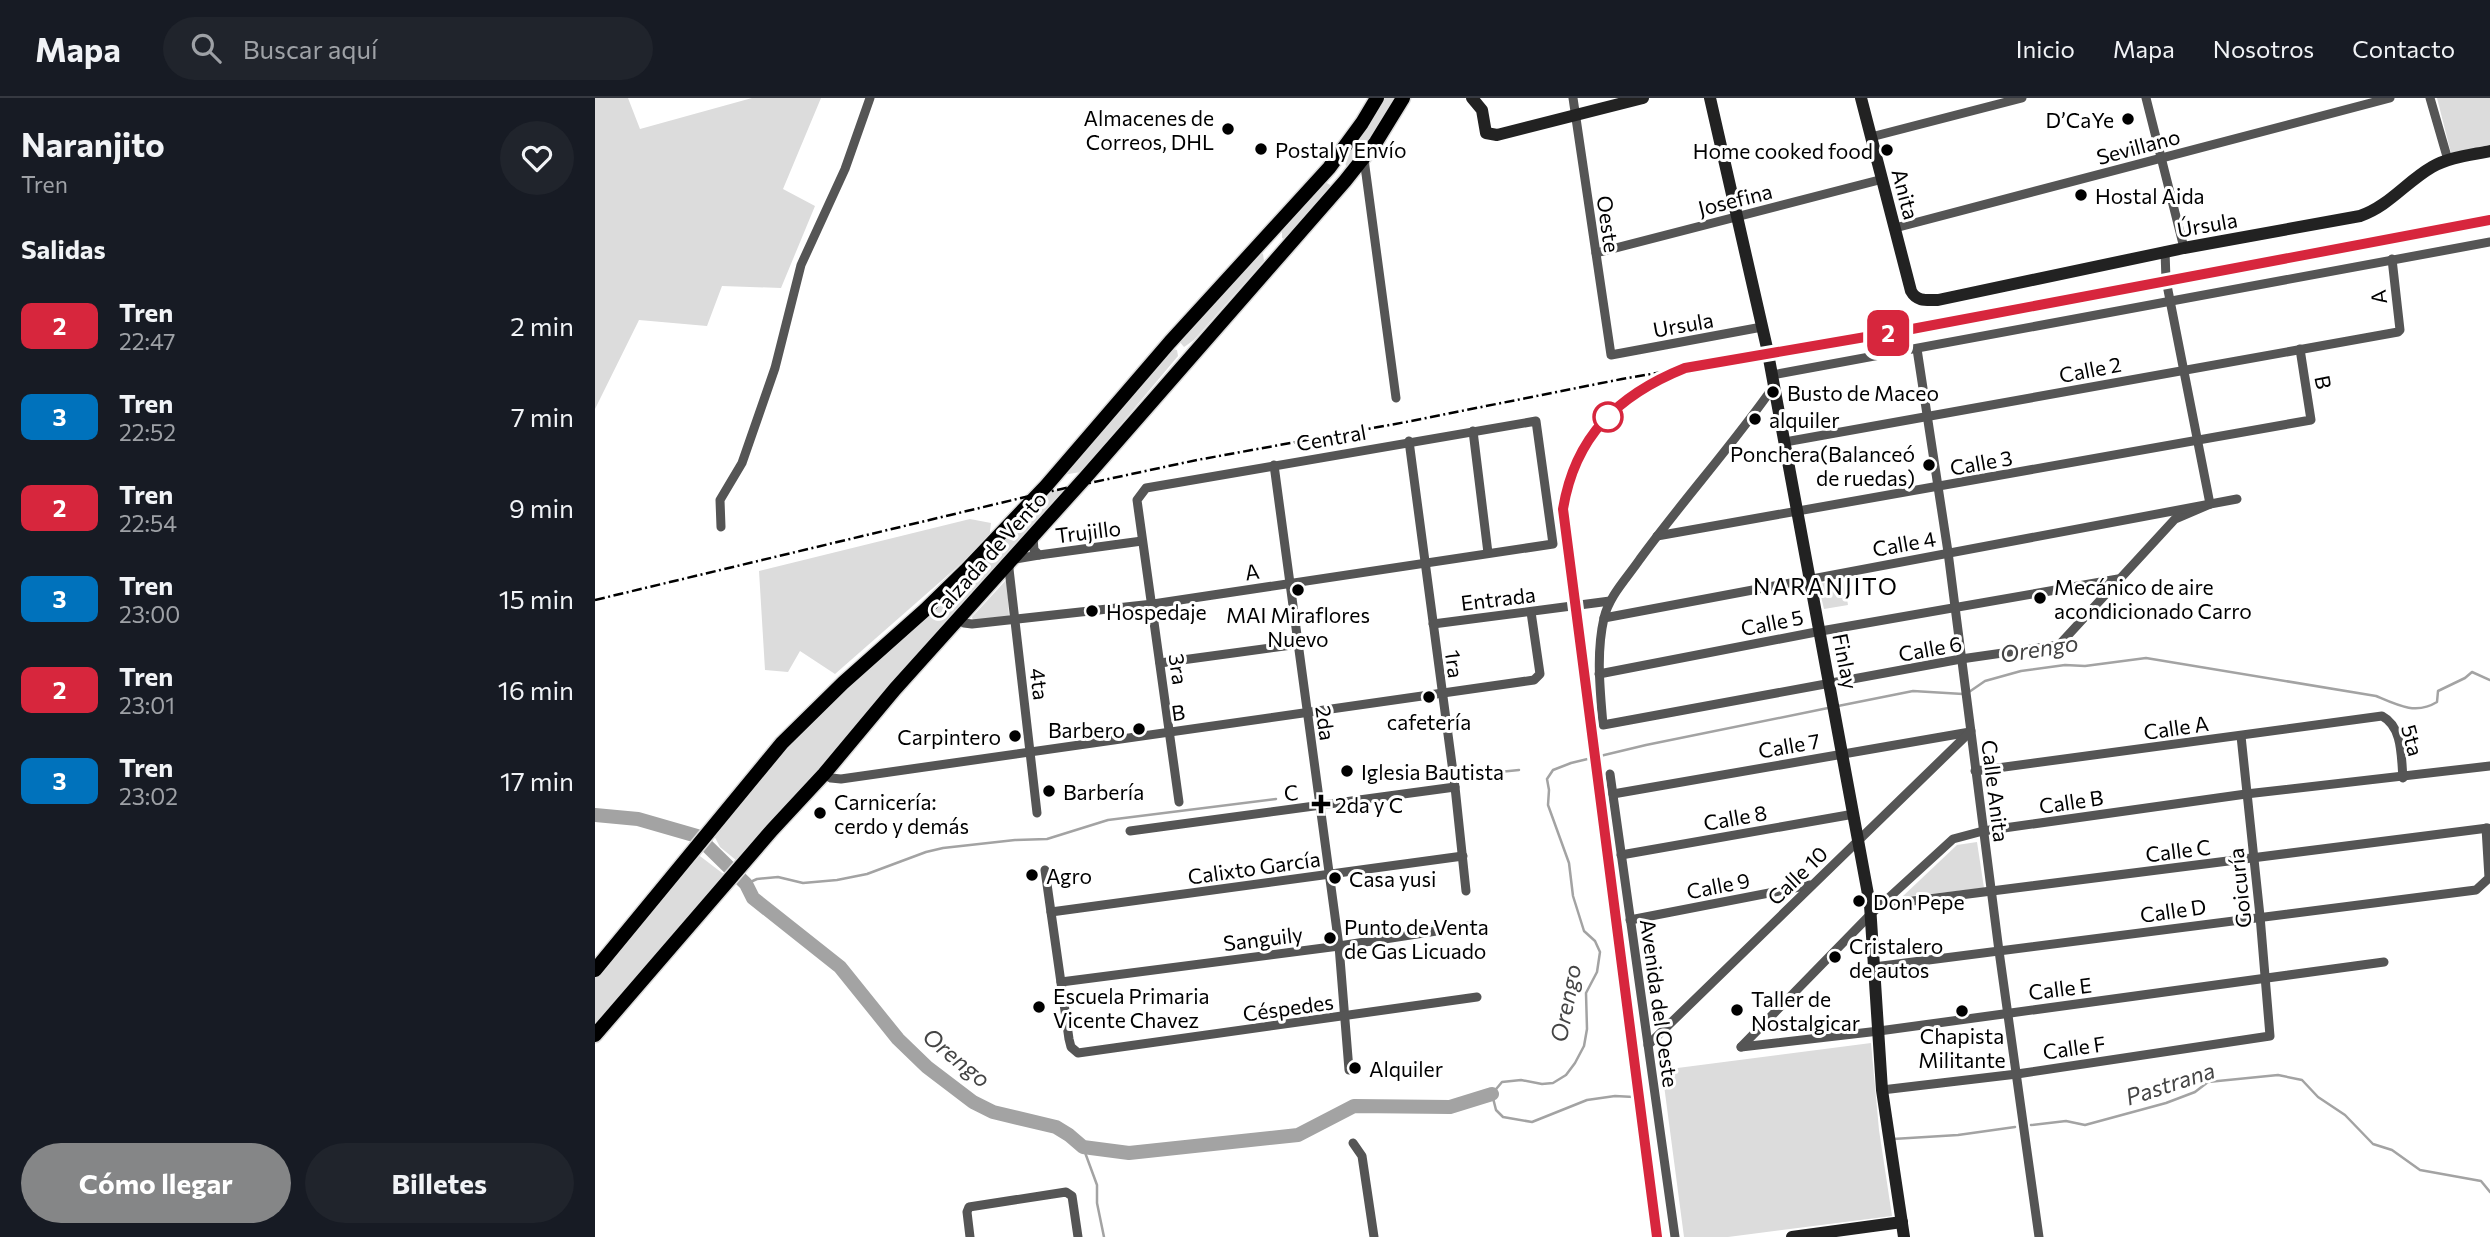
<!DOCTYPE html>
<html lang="es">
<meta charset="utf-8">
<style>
body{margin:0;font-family:Commissioner,sans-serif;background:#20242c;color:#f1f3f6;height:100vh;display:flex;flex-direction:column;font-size:26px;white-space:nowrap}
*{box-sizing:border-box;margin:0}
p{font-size:23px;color:#9ea1a6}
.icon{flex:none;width:38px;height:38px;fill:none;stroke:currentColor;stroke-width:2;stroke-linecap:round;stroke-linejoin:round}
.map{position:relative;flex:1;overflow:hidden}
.drawer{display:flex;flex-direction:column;background:#171b24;width:595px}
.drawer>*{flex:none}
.badge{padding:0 14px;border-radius:10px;font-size:24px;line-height:46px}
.map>.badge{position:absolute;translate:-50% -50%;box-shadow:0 0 0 4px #fff}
h2{padding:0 21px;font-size:26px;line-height:63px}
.round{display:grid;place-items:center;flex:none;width:74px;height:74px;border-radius:37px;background:#20242c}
.summary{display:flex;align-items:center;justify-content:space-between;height:119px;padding:0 21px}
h1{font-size:33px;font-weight:700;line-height:52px}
.primary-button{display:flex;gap:14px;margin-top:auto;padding:14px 21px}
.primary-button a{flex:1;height:80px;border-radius:42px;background:#858687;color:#fff;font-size:28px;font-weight:700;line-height:80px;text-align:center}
.primary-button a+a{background:#20242c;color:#f1f3f6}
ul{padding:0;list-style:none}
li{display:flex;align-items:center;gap:21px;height:91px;padding:0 21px}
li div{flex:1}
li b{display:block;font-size:26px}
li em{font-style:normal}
li .badge{min-width:77px;font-weight:700;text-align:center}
header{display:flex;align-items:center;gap:42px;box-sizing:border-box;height:98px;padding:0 35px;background:#171b24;border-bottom:2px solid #363941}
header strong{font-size:33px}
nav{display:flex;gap:38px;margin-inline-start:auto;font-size:24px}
.search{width:490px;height:63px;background:#20242c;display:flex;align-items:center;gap:18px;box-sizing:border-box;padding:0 24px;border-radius:38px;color:#9ea1a6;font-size:26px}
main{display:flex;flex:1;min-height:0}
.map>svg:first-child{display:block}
.green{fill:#dcdcdc}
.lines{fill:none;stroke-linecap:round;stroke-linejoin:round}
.stream{stroke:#a3a3a3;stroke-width:2.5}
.river{stroke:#a3a3a3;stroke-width:14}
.primary-casing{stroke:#dbdbdb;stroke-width:17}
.street{stroke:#555;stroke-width:9}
.secondary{stroke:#222;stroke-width:12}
.primary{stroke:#000;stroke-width:14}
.rail{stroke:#000;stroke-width:2.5;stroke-dasharray:10 3.5 2 3.5;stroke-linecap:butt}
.line-casing{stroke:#fff;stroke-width:16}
.line{stroke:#d7263d;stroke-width:10}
.poi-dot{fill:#000;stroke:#fff;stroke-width:2.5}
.stop-dot{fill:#fff;stroke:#d7263d;stroke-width:3.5}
.labels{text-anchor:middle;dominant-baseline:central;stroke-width:6;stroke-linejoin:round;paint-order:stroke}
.poi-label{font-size:21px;fill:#000;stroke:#fff;text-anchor:start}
.street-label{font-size:21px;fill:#000;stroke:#fff}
.neighbourhood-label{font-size:23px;letter-spacing:2px;fill:#000;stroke:#fff}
.water-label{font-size:23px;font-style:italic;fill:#444;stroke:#fff}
</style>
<header>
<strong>Mapa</strong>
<div class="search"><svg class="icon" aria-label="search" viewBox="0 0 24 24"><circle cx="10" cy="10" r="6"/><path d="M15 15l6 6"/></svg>Buscar aquí</div>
<nav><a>Inicio</a><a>Mapa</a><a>Nosotros</a><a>Contacto</a></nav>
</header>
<main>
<section class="drawer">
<div class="summary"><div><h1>Naranjito</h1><p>Tren</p></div><a class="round"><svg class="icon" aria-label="heart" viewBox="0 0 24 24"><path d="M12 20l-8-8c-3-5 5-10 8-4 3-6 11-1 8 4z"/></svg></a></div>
<h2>Salidas</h2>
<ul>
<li><span class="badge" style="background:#d7263d;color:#fff">2</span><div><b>Tren</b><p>22:47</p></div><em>2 min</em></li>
<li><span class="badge" style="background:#0072bc;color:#fff">3</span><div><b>Tren</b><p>22:52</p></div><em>7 min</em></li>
<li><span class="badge" style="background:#d7263d;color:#fff">2</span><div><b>Tren</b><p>22:54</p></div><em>9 min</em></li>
<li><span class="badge" style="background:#0072bc;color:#fff">3</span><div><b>Tren</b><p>23:00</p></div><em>15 min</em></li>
<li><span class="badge" style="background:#d7263d;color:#fff">2</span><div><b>Tren</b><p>23:01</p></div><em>16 min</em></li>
<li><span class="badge" style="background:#0072bc;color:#fff">3</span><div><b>Tren</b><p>23:02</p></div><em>17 min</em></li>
</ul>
<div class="primary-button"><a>Cómo llegar</a><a>Billetes</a></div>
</section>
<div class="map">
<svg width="1895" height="1139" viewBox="0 0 1895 1139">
<rect width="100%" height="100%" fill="#fff"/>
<!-- green -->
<g class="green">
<path d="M0 0H33L45 31 157 0H226L188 91 220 108 186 190 127 188 112 228 44 222 0 311Z"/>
<path d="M787 0H803L799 9 753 69 751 68 749 60Z"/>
<path d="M1842 0H1895V47L1856 55Z"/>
<path d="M730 84 737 88 690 141 687 140V132Z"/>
<path d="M665 154 668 156 669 163 599 242 589 249 584 243Z"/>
<path d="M578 251 582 252 583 258 486 374 467 377Z"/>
<path d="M483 387 147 767 125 749 115 730 187 645 443 396Z"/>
<path d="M375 421 396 425 394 441 240 576 205 553 193 574 170 572 164 473Z"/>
<path d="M412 481 414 519 378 523 377 519Z"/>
<path d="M1249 482 1253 507 1229 511 1223 486Z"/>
<path d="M1382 744 1389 790 1307 799 1362 747Z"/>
<path d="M97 752 135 781 0 937V872Z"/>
<path d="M1276 945 1284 1032 1297 1118 1133 1139H1089L1067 972Z"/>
</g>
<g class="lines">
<!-- stream -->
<g class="stream">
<path d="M1374 594 1390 583 1426 573 1470 567 1490 568 1551 560 1781 598C1802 607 1821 617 1842 604L1843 593 1870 580 1877 574 1895 582"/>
<path d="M1243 608 1318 593 1368 596"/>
<path d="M865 678 924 672"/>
<path d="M151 786 162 781 183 779 208 785 242 782 272 776 331 754 348 750 420 742 452 741 513 722 681 701"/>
<path d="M1039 999 1020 998 992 1002 937 1024 908 1019 901 1012 897 996 907 984 926 982 947 986 958 985 971 977 980 965 989 948 992 931 991 895 1002 874 1005 854 1000 843 989 833 978 798 974 765 953 707 954 692 952 681 958 672 976 665 1051 647 1233 610"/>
<path d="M1436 1027 1471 1023 1490 1027 1571 1005 1600 994 1613 984 1683 977 1707 982 1723 999 1750 1017 1778 1046 1797 1052 1825 1072 1886 1083 1895 1094"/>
<path d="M1298 1041 1363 1037 1420 1029"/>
<path d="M488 1049 502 1087V1105L509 1139"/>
</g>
<!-- river -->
<path class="river" d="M0 717 43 721 102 738 151 786 158 800 245 869 303 941 332 969 378 1004 398 1014 461 1029 474 1037 488 1049 534 1055 703 1037 759 1008 855 1009 897 996"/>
<!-- primary casing -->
<g class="primary-casing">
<g id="primary">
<path d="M0 872 187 645 248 585 330 512 371 472 451 388 575 244 734 70 767 25 782 0"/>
<path d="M0 937 177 732 229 676 300 591 490 380 750 83 781 44 808 0"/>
</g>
</g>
<!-- street -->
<g class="street">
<path d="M978 0 1016 257 1167 229"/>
<path d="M1551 0 1589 150"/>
<path d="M1835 0 1853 62"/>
<path d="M1276 39 1427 0"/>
<path d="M769 61 801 300"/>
<path d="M1300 130 1795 0"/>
<path d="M1570 153 1571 182 1615 406"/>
<path d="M1001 155 1288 81"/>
<path d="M1322 251 1353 454 1404 853 1444 1139"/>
<path d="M1177 277 1895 144"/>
<path d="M1179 288C1137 348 1088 402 1045 461 1032 480 1014 498 1009 520 1001 555 1005 591 1008 627L1366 561 1464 547 1580 421 1615 406"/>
<path d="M878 333 893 455"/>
<path d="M814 343 860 689 871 793"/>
<path d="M1190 344 1803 234 1805 232 1797 161"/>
<path d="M679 367 744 848 754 972"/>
<path d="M126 429 125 402 147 365 180 270 206 167 250 71 275 0"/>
<path d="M1062 438 1716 322 1705 251"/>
<path d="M438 439 439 452 444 457 547 443"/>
<path d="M1009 520 1642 401"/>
<path d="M363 521 369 525 377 526 558 506 958 446 941 323 551 390 542 402 584 704"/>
<path d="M838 526 1015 503"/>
<path d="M565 565 704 546"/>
<path d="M1004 576 1226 533 1523 481"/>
<path d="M1380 673 1787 618C1808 629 1806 659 1808 680"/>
<path d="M229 676 236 680 246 681 939 582 945 576 936 514"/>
<path d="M1015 676 1080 1139"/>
<path d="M1018 696 1375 634"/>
<path d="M442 715 414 471 415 462 444 457"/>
<path d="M535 733 860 689"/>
<path d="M1026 757 1259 716"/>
<path d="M450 772 474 941 476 949 483 955 882 899"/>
<path d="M1286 807 1893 730"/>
<path d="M456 814 868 758"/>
<path d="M1035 822 1215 787"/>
<path d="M1279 869 1881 792 1894 780 1891 730"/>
<path d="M466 884 744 848 874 828"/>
<path d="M1053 947 1376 633"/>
<path d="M1146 949 1276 816 1358 741 1388 733 1651 696 1895 668"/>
<path d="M1146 949 1284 933 1789 864"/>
<path d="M1287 992 1422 976 1675 938 1665 818 1646 638"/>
<path d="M758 1045 767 1058 779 1139"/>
<path d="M375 1139 372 1114 374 1109 471 1094 477 1098 483 1139"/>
</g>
<!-- secondary -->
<g class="secondary">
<path d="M877 0 887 12 891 35 902 37 1048 0"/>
<path d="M1115 0 1172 250 1275 807 1287 992 1309 1139"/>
<path d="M1266 0 1316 193C1322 204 1332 202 1343 202L1589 150 1765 118C1794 108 1811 84 1837 69 1854 59 1876 57 1895 53"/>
<path d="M1197 1139 1307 1124"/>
</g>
<!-- primary -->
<use href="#primary" class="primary"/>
<!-- rail -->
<g class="rail">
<path d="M0 502 443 396 602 362 811 324 1027 281 1317 231 1895 122"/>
<path d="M1062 1139 968 411C977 354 1015 300 1071 278"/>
</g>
</g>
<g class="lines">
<!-- line casing -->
<g class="line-casing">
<path id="line" d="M1062 1139 968 411C980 338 1023 297 1090 270L1317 231 1895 122"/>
</g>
<!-- line -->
<use href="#line" class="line"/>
</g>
<!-- markers -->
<g class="poi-dot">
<circle cx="1533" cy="21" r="7"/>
<circle cx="633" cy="31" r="7"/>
<circle cx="666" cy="51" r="7"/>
<circle cx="1292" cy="52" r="7"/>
<circle cx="1486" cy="97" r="7"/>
<circle cx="1178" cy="294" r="7"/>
<circle cx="1160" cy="321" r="7"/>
<circle cx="1334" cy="367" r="7"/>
<circle cx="703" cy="492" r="7"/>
<circle cx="1445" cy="500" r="7"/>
<circle cx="497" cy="513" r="7"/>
<circle cx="834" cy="599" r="7"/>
<circle cx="544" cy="631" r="7"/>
<circle cx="420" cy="638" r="7"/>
<circle cx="752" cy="673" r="7"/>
<circle cx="454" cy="693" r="7"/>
<path d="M722.5 695.5h7v7h7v7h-7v7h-7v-7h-7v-7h7z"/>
<circle cx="225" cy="715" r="7"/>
<circle cx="437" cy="777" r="7"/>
<circle cx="740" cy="780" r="7"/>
<circle cx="1264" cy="803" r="7"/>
<circle cx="735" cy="840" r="7"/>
<circle cx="1240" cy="859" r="7"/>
<circle cx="444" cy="909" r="7"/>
<circle cx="1142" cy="912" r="7"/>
<circle cx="1367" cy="913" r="7"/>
<circle cx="760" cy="970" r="7"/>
</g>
<circle class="stop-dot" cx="1013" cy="319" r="14"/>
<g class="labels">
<!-- poi labels -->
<g class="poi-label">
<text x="619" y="19" text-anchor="end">Almacenes de<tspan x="619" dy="24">Correos, DHL</tspan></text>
<text x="1519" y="21" text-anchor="end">D’CaYe</text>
<text x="680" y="51">Postal y Envío</text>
<text x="1278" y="52" text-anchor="end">Home cooked food</text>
<text x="1500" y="97">Hostal Aida</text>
<text x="1192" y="294">Busto de Maceo</text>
<text x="1174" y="321">alquiler</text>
<text x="1320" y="355" text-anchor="end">Ponchera(Balanceó<tspan x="1320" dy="24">de ruedas)</tspan></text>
<text x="1459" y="488">Mecánico de aire<tspan x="1459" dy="24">acondicionado Carro</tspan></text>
<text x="511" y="513">Hospedaje</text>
<text x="703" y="516" text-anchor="middle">MAI Miraflores<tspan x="703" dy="24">Nuevo</tspan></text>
<text x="834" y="623" text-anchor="middle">cafetería</text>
<text x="530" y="631" text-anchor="end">Barbero</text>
<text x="406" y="638" text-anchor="end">Carpintero</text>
<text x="766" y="673">Iglesia Bautista</text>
<text x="468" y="693">Barbería</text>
<text x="239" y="703">Carnicería:<tspan x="239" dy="24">cerdo y demás</tspan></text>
<text x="740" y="706">2da y C</text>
<text x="451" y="777">Agro</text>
<text x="754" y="780">Casa yusi</text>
<text x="1278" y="803">Don Pepe</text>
<text x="749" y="828">Punto de Venta<tspan x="749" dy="24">de Gas Licuado</tspan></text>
<text x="1254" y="847">Cristalero<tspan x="1254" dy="24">de autos</tspan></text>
<text x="458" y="897">Escuela Primaria<tspan x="458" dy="24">Vicente Chavez</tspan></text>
<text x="1156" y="900">Taller de<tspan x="1156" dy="24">Nostalgicar</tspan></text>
<text x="1367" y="937" text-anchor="middle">Chapista<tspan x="1367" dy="24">Militante</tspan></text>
<text x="774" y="970">Alquiler</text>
</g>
<!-- street labels -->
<g class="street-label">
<text transform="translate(1543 48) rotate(-15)">Sevillano</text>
<text transform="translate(1311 96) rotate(75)">Anita</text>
<text transform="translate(1140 101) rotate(-14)">Josefina</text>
<text transform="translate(1014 126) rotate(82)">Oeste</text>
<text transform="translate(1612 126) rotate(-10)">Úrsula</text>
<text transform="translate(1783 199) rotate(-97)">A</text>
<text transform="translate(1088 226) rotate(-10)">Ursula</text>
<text transform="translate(1495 271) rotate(-11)">Calle 2</text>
<text transform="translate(1729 284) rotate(79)">B</text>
<text transform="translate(736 339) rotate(-10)">Central</text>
<text transform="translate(1386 364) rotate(-10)">Calle 3</text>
<text transform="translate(493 433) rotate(-7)">Trujillo</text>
<text transform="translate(1309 445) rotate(-10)">Calle 4</text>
<text transform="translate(392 457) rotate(-48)">Calzada de Vento</text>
<text transform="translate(657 473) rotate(-8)">A</text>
<text transform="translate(903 500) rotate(-7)">Entrada</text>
<text transform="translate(1177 524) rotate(-11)">Calle 5</text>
<text transform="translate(1335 550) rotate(-10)">Calle 6</text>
<text transform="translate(1251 563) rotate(79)">Finlay</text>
<text transform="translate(860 566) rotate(83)">1ra</text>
<text transform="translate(584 571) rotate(82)">3ra</text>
<text transform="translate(445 586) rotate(83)">4ta</text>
<text transform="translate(583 614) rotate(-8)">B</text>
<text transform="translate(731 625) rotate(82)">2da</text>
<text transform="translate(1581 629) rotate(-8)">Calle A</text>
<text transform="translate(1818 642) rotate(75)">5ta</text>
<text transform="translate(1194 647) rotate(-10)">Calle 7</text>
<text transform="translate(1401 693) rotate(83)">Calle Anita</text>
<text transform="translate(696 694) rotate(-6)">C</text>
<text transform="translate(1476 703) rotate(-8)">Calle B</text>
<text transform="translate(1140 719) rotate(-10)">Calle 8</text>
<text transform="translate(1583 752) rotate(-7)">Calle C</text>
<text transform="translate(659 769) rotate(-8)">Calixto García</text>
<text transform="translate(1202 777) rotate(-44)">Calle 10</text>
<text transform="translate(1123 787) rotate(-11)">Calle 9</text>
<text transform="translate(1644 790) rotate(-96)">Goicuría</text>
<text transform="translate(1578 812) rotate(-8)">Calle D</text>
<text transform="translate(668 840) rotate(-7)">Sanguily</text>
<text transform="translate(1465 890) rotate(-7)">Calle E</text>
<text transform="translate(1065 905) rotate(82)">Avenida del Oeste</text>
<text transform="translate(693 909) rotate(-8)">Céspedes</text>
<text transform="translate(1479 949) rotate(-8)">Calle F</text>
</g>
<!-- neighbourhood labels -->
<g class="neighbourhood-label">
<text x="1231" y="488">NARANJITO</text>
</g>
<!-- water labels -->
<g class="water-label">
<text transform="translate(1444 550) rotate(-9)">Orengo</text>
<text transform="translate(970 905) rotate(-79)">Orengo</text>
<text transform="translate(362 959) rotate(39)">Orengo</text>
<text transform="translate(1575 985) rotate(-18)">Pastrana</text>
</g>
</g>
</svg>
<b class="badge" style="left:1293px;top:235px;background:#d7263d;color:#fff">2</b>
</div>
</main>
